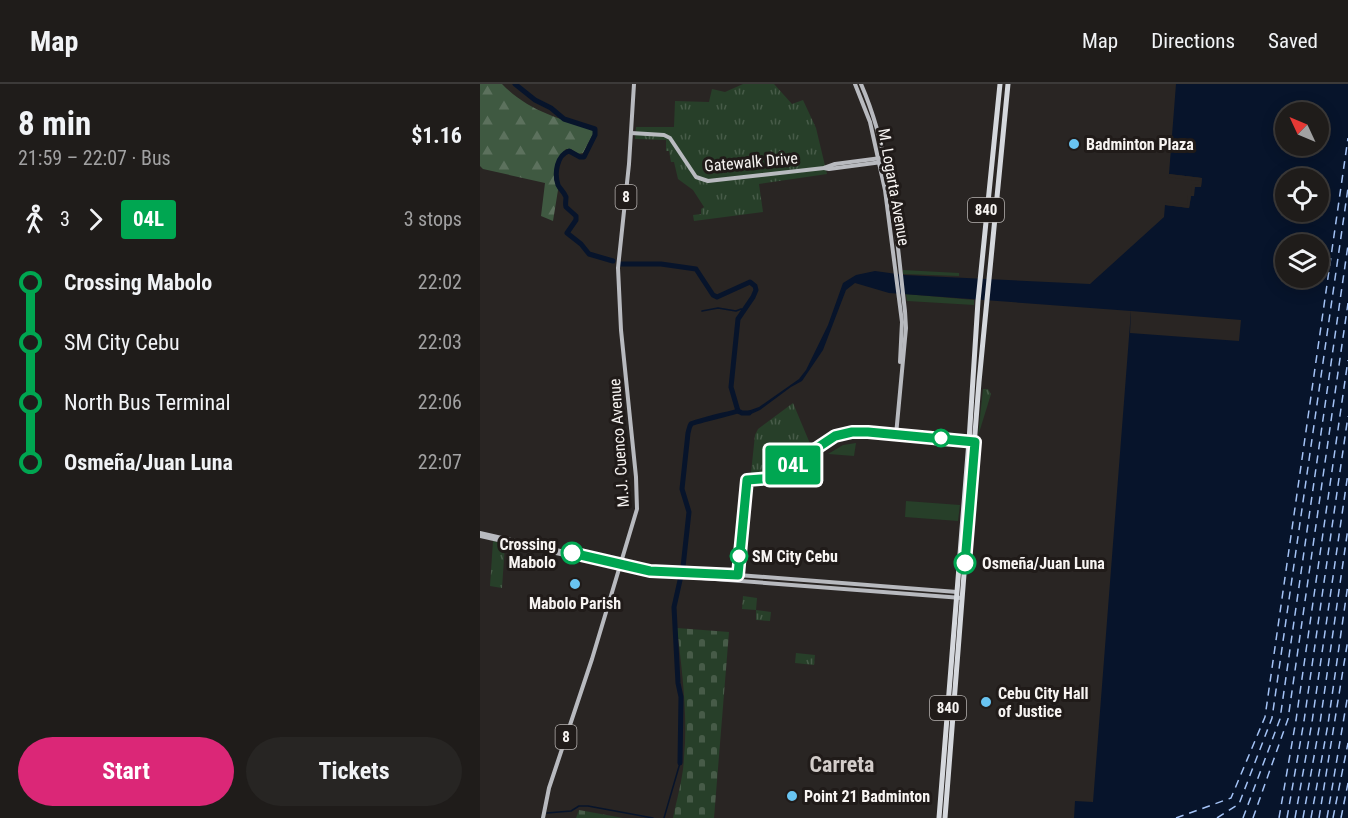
<!DOCTYPE html>
<meta charset="utf-8">
<style>
body{margin:0;font-family:"Roboto Condensed",sans-serif;background:#272523;color:#f1f3f6;height:100vh;display:flex;flex-direction:column;font-size:22px;white-space:nowrap}
*{box-sizing:border-box;margin:0}
p{font-size:20px;color:#a1a1a2}
.icon{flex:none;width:33px;height:33px;fill:none;stroke:currentColor;stroke-width:2;stroke-linecap:round;stroke-linejoin:round}
.map{position:relative;flex:1;overflow:hidden}
.panel{display:flex;flex-direction:column;background:#1f1c1a;width:480px}
.panel>*{flex:none}
.badge{padding:0 12px;border-radius:4px;font-size:21px;line-height:39px}
.needle{width:39px;rotate:314deg}
.buttons{position:absolute;left:795px;top:18px;display:grid;gap:12px}
.buttons a{display:grid;place-items:center;width:54px;height:54px;border-radius:50%;background:#1f1c1a;box-shadow:0 3px 15px #0003,0 0 0 2px #3c3a39;font-size:30px}
.map>.badge{position:absolute;translate:-50% -50%;box-shadow:0 0 0 3px #fff}
.legs{display:flex;align-items:center;gap:9px;height:66px;padding:0 18px;font-size:20px}
.legs p{margin-inline-start:auto}
.headline{display:flex;align-items:center;justify-content:space-between;height:102px;padding:0 18px}
h1{font-size:33px;font-weight:700;line-height:45px}
.button{display:flex;gap:12px;margin-top:auto;padding:12px 18px}
.button a{flex:1;height:69px;border-radius:36px;background:#db2777;color:#fff;font-size:24px;font-weight:700;line-height:69px;text-align:center}
.button a+a{background:#272523;color:#f1f3f6}
ul{padding:0 18px;list-style:none}
li{display:flex;align-items:center;gap:21px;height:60px;font-size:22px}
li i{display:grid;place-items:center;width:9px;height:100%;margin:0 8px;background:currentColor}
li i::after{content:'';width:15px;height:15px;margin:-8px;border:4px solid;border-radius:50%;background:#1f1c1a}
li p{margin-inline-start:auto}
li:first-child i{background:linear-gradient(#0000 50%,currentColor 0)}
li:last-child i{background:linear-gradient(currentColor 50%,#0000 0)}
header{display:flex;align-items:center;gap:36px;box-sizing:border-box;height:84px;padding:0 30px;background:#1f1c1a;border-bottom:2px solid #3c3a39}
header strong{font-size:28px}
nav{display:flex;gap:33px;margin-inline-start:auto;font-size:21px}
main{display:flex;flex:1;min-height:0}
.map>svg:first-child{display:block}
.grass{fill:url(#grass-tufts)}
.forest{fill:url(#forest-firs)}
.cemetery{fill:url(#cemetery-stones)}
.park{fill:#273f29}
.water{fill:#07142b;fill-rule:evenodd}
.pier{fill:#292523}
.lines{fill:none;stroke-linecap:round;stroke-linejoin:round}
.stream{stroke:#07142b;stroke-width:1.5}
.river{stroke:#07142b;stroke-width:5}
.ferry{stroke:#a4c3f6;stroke-width:1.5;stroke-dasharray:8 6;stroke-linecap:butt}
.major{stroke:#b8babf;stroke-width:4}
.highway{stroke:#d5d8dd;stroke-width:5}
.line-1-casing{stroke:#fff;stroke-width:14}
.line-1{stroke:#00a651;stroke-width:9}
.poi-dot{fill:#69c4f1;stroke:#201b19;stroke-width:2}
.stop-1-dot{fill:#fff;stroke:#00a651;stroke-width:3}
.labels{text-anchor:middle;dominant-baseline:central;stroke-width:6;stroke-linejoin:round;paint-order:stroke}
.shield{fill:#201b19;stroke:#b6b3b1;stroke-width:1.5}
.shield-label{font-size:15px;font-weight:bold;fill:#f7f4f2}
.poi-label{font-size:16px;font-weight:bold;fill:#f7f4f2;stroke:#201b19;text-anchor:start}
.street-label{font-size:16px;fill:#f7f4f2;stroke:#201b19}
.stop-label{font-size:16px;font-weight:bold;fill:#f7f4f2;stroke:#201b19;text-anchor:start}
.district-label{font-size:22px;font-weight:bold;fill:#d3cdca;stroke:#201b19}
</style>
<header>
<strong>Map</strong>
<nav><a>Map</a><a>Directions</a><a>Saved</a></nav>
</header>
<main>
<section class="panel">
<div class="headline"><div><h1>8 min</h1><p>21:59 – 22:07 · Bus</p></div><b>$1.16</b></div>
<div class="legs"><svg class="icon" aria-label="walk" viewBox="0 0 24 24"><circle cx="13" cy="4" r="2"/><path d="M13 8l-2 6 4 7M11 14l-3 7M7 12l3-4h3l4 4"/></svg>3<svg class="icon" aria-label="forward" viewBox="0 0 24 24"><path d="M9 5l7 7-7 7"/></svg><b class="badge" style="background:#00a651;color:#fff">04L</b><p>3 stops</p></div>
<ul>
<li><i style="color:#00a651"></i><b>Crossing Mabolo</b><p>22:02</p></li>
<li><i style="color:#00a651"></i><span>SM City Cebu</span><p>22:03</p></li>
<li><i style="color:#00a651"></i><span>North Bus Terminal</span><p>22:06</p></li>
<li><i style="color:#00a651"></i><b>Osmeña/Juan Luna</b><p>22:07</p></li>
</ul>
<div class="button"><a>Start</a><a>Tickets</a></div>
</section>
<div class="map">
<svg width="868" height="734" viewBox="0 0 868 734">
<defs>
<pattern id="grass-tufts" width="24" height="20" patternUnits="userSpaceOnUse" patternTransform="scale(1.5)"><rect width="24" height="20" fill="#273f29"/><path d="M3 7l-1-3M5 7V3M7 7l1-3M15 17l-1-3M17 17v-4M19 17l1-3" fill="none" stroke="#475b48"/></pattern>
<pattern id="forest-firs" width="22" height="20" patternUnits="userSpaceOnUse" patternTransform="scale(1.5)"><rect width="22" height="20" fill="#3f5941"/><path d="M5 1l3.5 6h-7zM16 11l3.5 6h-7z" fill="#5c715d"/></pattern>
<pattern id="cemetery-stones" width="16" height="16" patternUnits="userSpaceOnUse" patternTransform="scale(1.5)"><rect width="16" height="16" fill="#273f29"/><path d="M2 7V4a2 2 0 0 1 4 0v3zM10 15v-3a2 2 0 0 1 4 0v3z" fill="#475b48"/></pattern>
</defs>
<rect width="100%" height="100%" fill="#292523"/>
<!-- grass -->
<g class="grass">
<path d="M263 0H294L312 20 323 16 336 44 347 90 279 100 283 128 214 137 213 131 221 130V125L224 123 213 106 198 95 194 78H191L189 67H186V56L155 55 156 43H194L195 17 229 18 232 5 245 8Z"/>
<path d="M503 305H508L511 310 498 352Z"/>
<path d="M313 319 331 362C314 375 294 396 271 389L275 351 278 345Z"/>
<path d="M13 457 25 460 22 504 10 502Z"/>
<path d="M263 512 277 514 276 526 291 528 290 537 276 536V526L262 525Z"/>
<path d="M316 569 335 571 334 581 315 579Z"/>
</g>
<!-- forest -->
<path class="forest" d="M0 0H22C47 26 78 35 111 44L114 48 103 69 98 70 91 65H86L79 73 74 95 78 106 73 137 61 132 65 99 3 85 0 82Z"/>
<!-- cemetery -->
<g class="cemetery">
<path d="M197 544 249 548 234 734H193C197 714 203 695 204 674 208 631 202 587 197 544Z"/>
<path d="M99 726 143 734H96Z"/>
</g>
<!-- park -->
<g class="park">
<path d="M423 186 479 189V192L423 190Z"/>
<path d="M426 210 494 216V221L427 217Z"/>
<path d="M376 359 374 372 348 370 363 361Z"/>
<path d="M426 417 480 421 478 437 425 433Z"/>
</g>
<!-- water -->
<path class="water" d="M696 0H868V734H594L595 717 613 718 651 227 409 209 375 199 366 206 343 266 322 297 311 303 280 326 269 331 262 329 279 323 319 295 326 286 348 241 363 199 376 191 395 187 424 191 610 200 684 133 685 121 709 124 711 112 715 103H721L722 94 689 90ZM806 28H838V62H806ZM806 94H838V128H806ZM806 160H838V194H806Z"/>
<!-- pier -->
<g class="pier">
<path d="M689 90 722 94 721 103H715L714 112H711L709 124 685 121V118L707 121 708 111 711 109 712 101 719 100V97L688 93Z"/>
<path d="M651 227 761 236 759 257 650 249Z"/>
</g>
<g class="lines">
<!-- stream -->
<g class="stream">
<path d="M222 227 238 224 256 227 261 225 265 226"/>
<path d="M67 729 91 727 99 722H108L173 734"/>
<path d="M184 734 200 679"/>
</g>
<!-- river -->
<g class="river">
<path d="M35 0 55 16 71 24 84 35 115 45V51L104 73H100L89 67C77 71 74 89 78 101 80 105 84 108 86 113 86 116 85 120 86 123L96 132V136L87 149 101 160 109 170 133 177"/>
<path d="M140 180H181L216 185 233 211 237 213 270 198 275 202 276 206 273 213 258 235 251 303 258 327 262 329H269"/>
<path d="M200 679 201 613 198 599 194 523 203 483 209 428 202 405 208 349C209 346 209 343 211 340 213 338 252 329 258 327"/>
</g>
<!-- ferry -->
<g class="ferry">
<path d="M696 734 751 714 785 633 868 54"/>
<path d="M737 734 759 720 792 634 868 104"/>
<path d="M763 734 800 635 868 161"/>
<path d="M773 734 808 635 868 219"/>
<path d="M799 734 816 636 868 276"/>
<path d="M807 734 824 637 868 332"/>
<path d="M815 734 832 638 868 389"/>
<path d="M823 734 840 639 868 444"/>
<path d="M831 734 848 640 868 500"/>
<path d="M839 734 868 555"/>
<path d="M847 734 868 610"/>
<path d="M853 734 868 659"/>
<path d="M861 734 868 699"/>
</g>
<!-- major -->
<g class="major">
<path d="M375 0 390 38 405 106 422 238 420 278"/>
<path d="M381 0C412 71 416 151 425 227L426 244 416 351"/>
<path d="M151 49 184 51 190 54 216 93 228 97 344 84 355 80 401 74"/>
<path d="M344 84 349 85 402 78"/>
<path d="M0 449 170 487 258 491 477 508"/>
<path d="M262 449 267 396H287L297 392 355 353 372 348H388L491 357"/>
<path d="M0 452 169 490 482 514"/>
<path d="M257 492 262 451"/>
<path d="M261 492 263 454 262 451"/>
<path d="M63 734 69 704 112 575 157 425 156 393 141 246 138 184 149 80 154 0"/>
</g>
<!-- highway -->
<g class="highway">
<path d="M459 734 489 357 498 217 520 0"/>
<path d="M465 734 499 298 528 0"/>
</g>
</g>
<g class="lines">
<!-- line-1 casing -->
<g class="line-1-casing">
<path id="line-1" d="M92 469 170 487 258 491 267 396 292 394 355 352 372 348H388L495 358 485 479"/>
</g>
<!-- line-1 -->
<use href="#line-1" class="line-1"/>
</g>
<!-- markers -->
<g class="poi-dot">
<circle cx="594" cy="60" r="6"/>
<circle cx="95" cy="500" r="6"/>
<circle cx="506" cy="618" r="6"/>
<circle cx="312" cy="712" r="6"/>
</g>
<g class="stop-1-dot">
<circle cx="461" cy="354" r="8"/>
<circle cx="92" cy="469" r="10"/>
<circle cx="259" cy="472" r="8"/>
<circle cx="485" cy="479" r="10"/>
</g>
<g class="labels">
<!-- shield labels -->
<g class="shield">
<rect x="135.5" y="101" width="21" height="24" rx="4.5"/>
<rect x="488" y="114" width="36" height="24" rx="4.5"/>
<rect x="450" y="612" width="36" height="24" rx="4.5"/>
<rect x="75.5" y="641" width="21" height="24" rx="4.5"/>
</g>
<g class="shield-label">
<text x="146" y="113">8</text>
<text x="506" y="126">840</text>
<text x="468" y="624">840</text>
<text x="86" y="653">8</text>
</g>
<!-- poi labels -->
<g class="poi-label">
<text x="606" y="60">Badminton Plaza</text>
<text x="95" y="519" text-anchor="middle">Mabolo Parish</text>
<text x="518" y="609">Cebu City Hall<tspan x="518" dy="18">of Justice</tspan></text>
<text x="324" y="712">Point 21 Badminton</text>
</g>
<!-- street labels -->
<g class="street-label">
<text transform="translate(271 78) rotate(-5)">Gatewalk Drive</text>
<text transform="translate(414 103) rotate(80)">M. Logarta Avenue</text>
<text transform="translate(139 359) rotate(-94)">M.J. Cuenco Avenue</text>
</g>
<!-- stop labels -->
<g class="stop-label">
<text x="76" y="460" text-anchor="end">Crossing<tspan x="76" dy="18">Mabolo</tspan></text>
<text x="272" y="472">SM City Cebu</text>
<text x="502" y="479">Osmeña/Juan Luna</text>
</g>
<!-- district labels -->
<g class="district-label">
<text x="362" y="680">Carreta</text>
</g>
</g>
</svg>
<div class="buttons">
<a><svg class="needle" viewBox="-14 -14 28 28"><path d="M0-13l5 13h-10z" fill="#e53935"/><path d="M0 13l5-13h-10z" fill="#a1a1a2"/></svg></a>
<a><svg class="icon" aria-label="locate" viewBox="0 0 24 24"><circle cx="12" cy="12" r="6"/><path d="M12 2v4M12 18v4M2 12h4M18 12h4"/></svg></a>
<a><svg class="icon" aria-label="layers" viewBox="0 0 24 24"><path d="M12 4l9 5-9 5-9-5zM3 14l9 5 9-5"/></svg></a>
</div>
<b class="badge" style="left:313px;top:381px;background:#00a651;color:#fff">04L</b>
</div>
</main>
